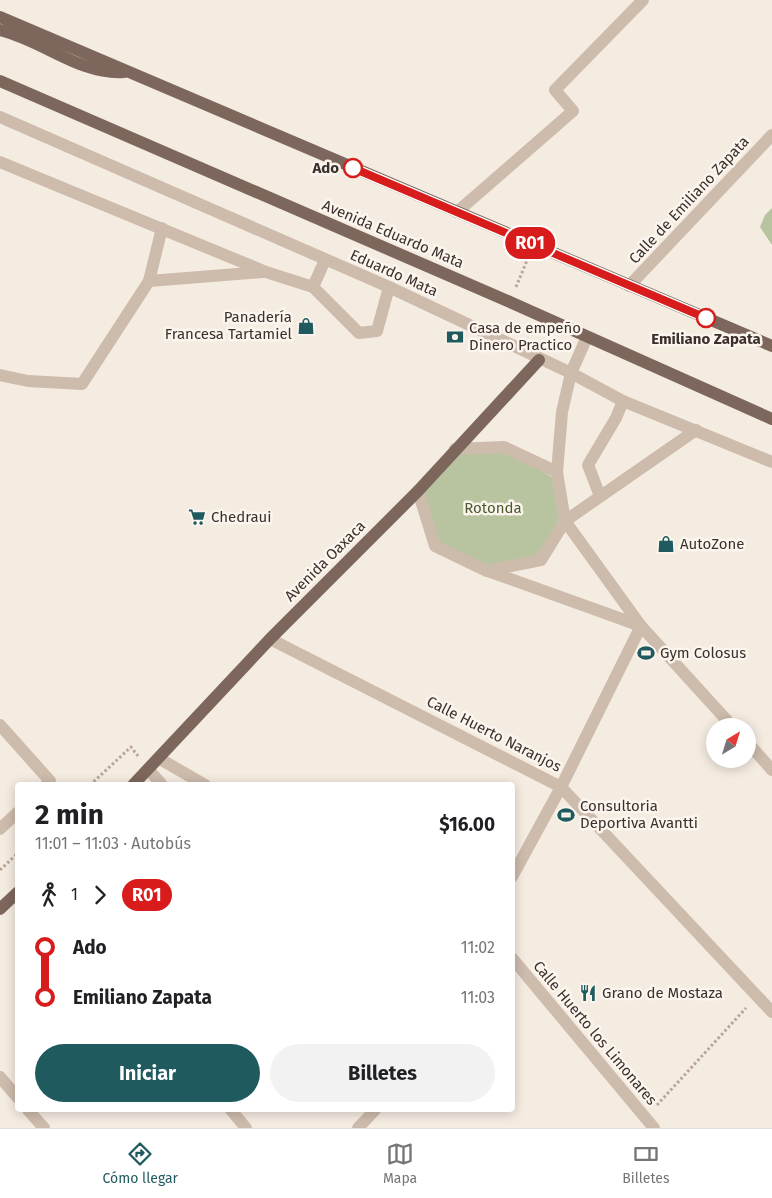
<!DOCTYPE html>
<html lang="es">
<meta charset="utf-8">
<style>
body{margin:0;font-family:"Fira Sans",sans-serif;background:#f2f2f2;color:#202124;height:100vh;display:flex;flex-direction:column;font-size:19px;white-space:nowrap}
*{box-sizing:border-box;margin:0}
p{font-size:16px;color:#757577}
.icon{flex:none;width:28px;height:28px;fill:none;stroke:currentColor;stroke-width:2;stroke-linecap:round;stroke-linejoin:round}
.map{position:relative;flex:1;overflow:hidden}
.drawer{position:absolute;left:15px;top:782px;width:500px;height:330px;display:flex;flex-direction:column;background:#fff;border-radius:5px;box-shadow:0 2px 12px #0003}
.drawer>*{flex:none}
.badge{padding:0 10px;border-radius:16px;font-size:18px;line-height:32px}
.needle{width:32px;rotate:38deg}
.tools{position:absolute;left:706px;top:718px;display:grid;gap:10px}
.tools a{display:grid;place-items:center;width:50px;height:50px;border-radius:50%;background:#fff;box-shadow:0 2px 12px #0003;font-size:25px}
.map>.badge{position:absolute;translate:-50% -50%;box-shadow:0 0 0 2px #fff}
.legs{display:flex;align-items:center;gap:8px;height:55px;padding:0 20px;font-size:16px}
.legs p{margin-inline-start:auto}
.headline{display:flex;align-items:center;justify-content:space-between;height:85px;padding:0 20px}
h1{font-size:28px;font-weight:700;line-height:38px}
.cta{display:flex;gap:10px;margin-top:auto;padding:10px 20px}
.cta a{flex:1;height:58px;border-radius:30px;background:#1f5a5e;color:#fff;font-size:20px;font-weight:700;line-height:58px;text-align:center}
.cta a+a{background:#f2f2f2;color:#202124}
ul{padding:0 20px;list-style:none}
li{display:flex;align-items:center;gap:18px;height:50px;font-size:19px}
li i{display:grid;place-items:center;width:8px;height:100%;margin:0 6px;background:currentColor}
li i::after{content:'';width:12px;height:12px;margin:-6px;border:4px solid;border-radius:50%;background:#fff}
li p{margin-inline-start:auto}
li:first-child i{background:linear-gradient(#0000 50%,currentColor 0)}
li:last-child i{background:linear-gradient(currentColor 50%,#0000 0)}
.dock{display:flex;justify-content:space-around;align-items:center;height:70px;border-top:1px solid #e0e0e0;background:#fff;font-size:14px;color:#757577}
.dock a{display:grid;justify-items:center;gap:2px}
.dock .on{color:#1f5a5e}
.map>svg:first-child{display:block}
.green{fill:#b8c4a0}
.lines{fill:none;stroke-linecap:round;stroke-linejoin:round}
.path{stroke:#b9a596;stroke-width:3;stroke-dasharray:2.5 2.5;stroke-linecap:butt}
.minor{stroke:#cdbbac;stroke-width:12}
.major{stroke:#7d675c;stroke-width:12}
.line-1-casing{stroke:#fff;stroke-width:11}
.line-1{stroke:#d81b1b;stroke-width:8}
.stop-1-dot{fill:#fff;stroke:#d81b1b;stroke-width:2.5}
.labels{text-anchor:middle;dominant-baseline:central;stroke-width:5;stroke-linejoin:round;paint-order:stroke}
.stop-label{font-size:15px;font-weight:bold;fill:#3b302b;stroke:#fbf5ee;text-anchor:end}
.street-label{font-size:15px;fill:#3b302b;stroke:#fbf5ee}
.poi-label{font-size:15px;fill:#3b302b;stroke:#fbf5ee;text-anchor:start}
.park-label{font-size:15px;fill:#4a5a2e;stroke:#fbf5ee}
</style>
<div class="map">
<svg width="772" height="1128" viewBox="0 0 772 1128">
<rect width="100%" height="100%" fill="#f4ebe1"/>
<!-- green -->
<g class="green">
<path d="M772 208V245L760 227 765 215Z"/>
<path d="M505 449 552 477 559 519 539 557 490 569 437 544 420 489 457 453Z"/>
</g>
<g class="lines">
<!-- path -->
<g class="path">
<path d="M516 287 528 258"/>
<path d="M90 785 131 747 138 756"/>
<path d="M0 870 18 853"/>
<path d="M657 1105 746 1008"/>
</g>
<!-- minor -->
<g class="minor">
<path d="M0 117 389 287 571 373 623 401 772 462"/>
<path d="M0 162 266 272 313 287 359 333 377 331 389 287"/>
<path d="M457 212 573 111 555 90 643 0"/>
<path d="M149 281 263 272"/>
<path d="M629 286 772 135"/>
<path d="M313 287 325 260"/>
<path d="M587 337 571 373 562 412 557 472 565 521 641 626 732 726"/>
<path d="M0 375 28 381 82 384 149 281 162 228"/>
<path d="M455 449 504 447 557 472"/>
<path d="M418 491 435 546 487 571 541 560 565 521 696 430"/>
<path d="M600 496 588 465 616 418 623 401"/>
<path d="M488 571 641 626"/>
<path d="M270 639 561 787 772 1012"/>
<path d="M0 725 50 781 46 785"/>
<path d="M748 743 772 770"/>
<path d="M160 759 205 785"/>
<path d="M149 770 162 785"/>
<path d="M0 829 18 812"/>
<path d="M512 877 561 787 641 626"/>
<path d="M512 958 654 1128"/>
<path d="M0 1077 18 1098"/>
<path d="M28 1110 44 1128"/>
<path d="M231 1110 246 1128"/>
<path d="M358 1128 375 1110"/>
</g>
<!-- major -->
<g class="major">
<path d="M0 17 772 346"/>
<path d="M0 30C43 40 79 75 124 72"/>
<path d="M0 81 510 302 772 419"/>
<path d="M133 785 270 639 418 491 539 360"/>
<path d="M0 909 18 892"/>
</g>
</g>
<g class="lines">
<!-- line-1 casing -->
<g class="line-1-casing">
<path id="line-1" d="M353 168 706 318"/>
</g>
<!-- line-1 -->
<use href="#line-1" class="line-1"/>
</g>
<!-- icons -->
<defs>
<g id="shop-bare" transform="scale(1.35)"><path d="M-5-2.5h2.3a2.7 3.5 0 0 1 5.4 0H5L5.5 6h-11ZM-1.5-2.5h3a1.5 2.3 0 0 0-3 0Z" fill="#1f5a5e" stroke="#fbf5ee" stroke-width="2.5" paint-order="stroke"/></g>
<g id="bank-bare" transform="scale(1.35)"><path d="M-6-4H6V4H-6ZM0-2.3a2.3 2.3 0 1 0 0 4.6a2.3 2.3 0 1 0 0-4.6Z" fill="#1f5a5e" stroke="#fbf5ee" stroke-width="2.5" paint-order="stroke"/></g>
<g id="supermarket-bare" transform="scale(1.35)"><path d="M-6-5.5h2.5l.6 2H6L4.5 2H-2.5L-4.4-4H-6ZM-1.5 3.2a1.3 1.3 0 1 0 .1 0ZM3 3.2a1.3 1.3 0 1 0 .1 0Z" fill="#1f5a5e" stroke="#fbf5ee" stroke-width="2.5" paint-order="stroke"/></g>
<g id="stadium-bare" transform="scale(1.35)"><path d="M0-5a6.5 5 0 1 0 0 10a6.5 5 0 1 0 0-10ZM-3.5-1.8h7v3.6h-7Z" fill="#1f5a5e" stroke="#fbf5ee" stroke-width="2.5" paint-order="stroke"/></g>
<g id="restaurant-bare" transform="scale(1.35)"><path d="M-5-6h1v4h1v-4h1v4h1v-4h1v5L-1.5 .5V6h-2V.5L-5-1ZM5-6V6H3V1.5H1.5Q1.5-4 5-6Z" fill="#1f5a5e" stroke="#fbf5ee" stroke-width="2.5" paint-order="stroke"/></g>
</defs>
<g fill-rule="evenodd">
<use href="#shop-bare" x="306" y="326"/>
<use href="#bank-bare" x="455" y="337"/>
<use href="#supermarket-bare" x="197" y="517"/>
<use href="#shop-bare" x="666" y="544"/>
<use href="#stadium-bare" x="646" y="653"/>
<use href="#stadium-bare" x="566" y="815"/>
<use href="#restaurant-bare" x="588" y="993"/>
</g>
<!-- markers -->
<g class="stop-1-dot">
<circle cx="353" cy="168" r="9"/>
<circle cx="706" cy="318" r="9"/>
</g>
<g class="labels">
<!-- stop labels -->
<g class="stop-label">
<text x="339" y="168">Ado</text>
<text x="706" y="339" text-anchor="middle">Emiliano Zapata</text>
</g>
<!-- street labels -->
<g class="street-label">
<text transform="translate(689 200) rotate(-47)">Calle de Emiliano Zapata</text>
<text transform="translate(393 234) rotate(23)">Avenida Eduardo Mata</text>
<text transform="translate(394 273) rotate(24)">Eduardo Mata</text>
<text transform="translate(325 561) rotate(-45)">Avenida Oaxaca</text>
<text transform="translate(494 734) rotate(27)">Calle Huerto Naranjos</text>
<text transform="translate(595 1033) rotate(50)">Calle Huerto los Limonares</text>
</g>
<!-- poi labels -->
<g class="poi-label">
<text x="292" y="317" text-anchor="end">Panadería<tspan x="292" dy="17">Francesa Tartamiel</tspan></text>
<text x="469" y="328">Casa de empeño<tspan x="469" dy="17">Dinero Practico</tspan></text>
<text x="211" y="517">Chedraui</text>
<text x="680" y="544">AutoZone</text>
<text x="660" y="653">Gym Colosus</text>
<text x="580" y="806">Consultoria<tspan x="580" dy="17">Deportiva Avantti</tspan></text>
<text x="602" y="993">Grano de Mostaza</text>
</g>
<!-- park labels -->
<g class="park-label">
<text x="493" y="508">Rotonda</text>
</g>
</g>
</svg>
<div class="tools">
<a><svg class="needle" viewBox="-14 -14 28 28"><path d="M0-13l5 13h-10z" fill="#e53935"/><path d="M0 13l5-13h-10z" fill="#757577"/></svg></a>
</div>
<b class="badge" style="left:530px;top:243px;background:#d81b1b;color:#fff">R01</b>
<section class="drawer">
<div class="headline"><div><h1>2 min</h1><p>11:01 – 11:03 · Autobús</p></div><b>$16.00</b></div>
<div class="legs"><svg class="icon" aria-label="walk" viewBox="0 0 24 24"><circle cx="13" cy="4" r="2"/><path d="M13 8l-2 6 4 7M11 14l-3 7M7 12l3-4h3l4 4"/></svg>1<svg class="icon" aria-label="forward" viewBox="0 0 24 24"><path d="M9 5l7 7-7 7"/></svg><b class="badge" style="background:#d81b1b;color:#fff">R01</b></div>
<ul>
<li><i style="color:#d81b1b"></i><b>Ado</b><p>11:02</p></li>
<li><i style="color:#d81b1b"></i><b>Emiliano Zapata</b><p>11:03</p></li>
</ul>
<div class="cta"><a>Iniciar</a><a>Billetes</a></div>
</section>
</div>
<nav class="dock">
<a class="on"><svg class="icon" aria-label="directions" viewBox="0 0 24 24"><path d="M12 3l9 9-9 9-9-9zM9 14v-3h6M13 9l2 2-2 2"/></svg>Cómo llegar</a>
<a><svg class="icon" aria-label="map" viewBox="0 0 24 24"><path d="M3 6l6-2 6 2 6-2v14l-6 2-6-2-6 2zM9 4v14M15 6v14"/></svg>Mapa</a>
<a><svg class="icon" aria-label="tickets" viewBox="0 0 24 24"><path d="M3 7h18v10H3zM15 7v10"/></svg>Billetes</a>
</nav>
